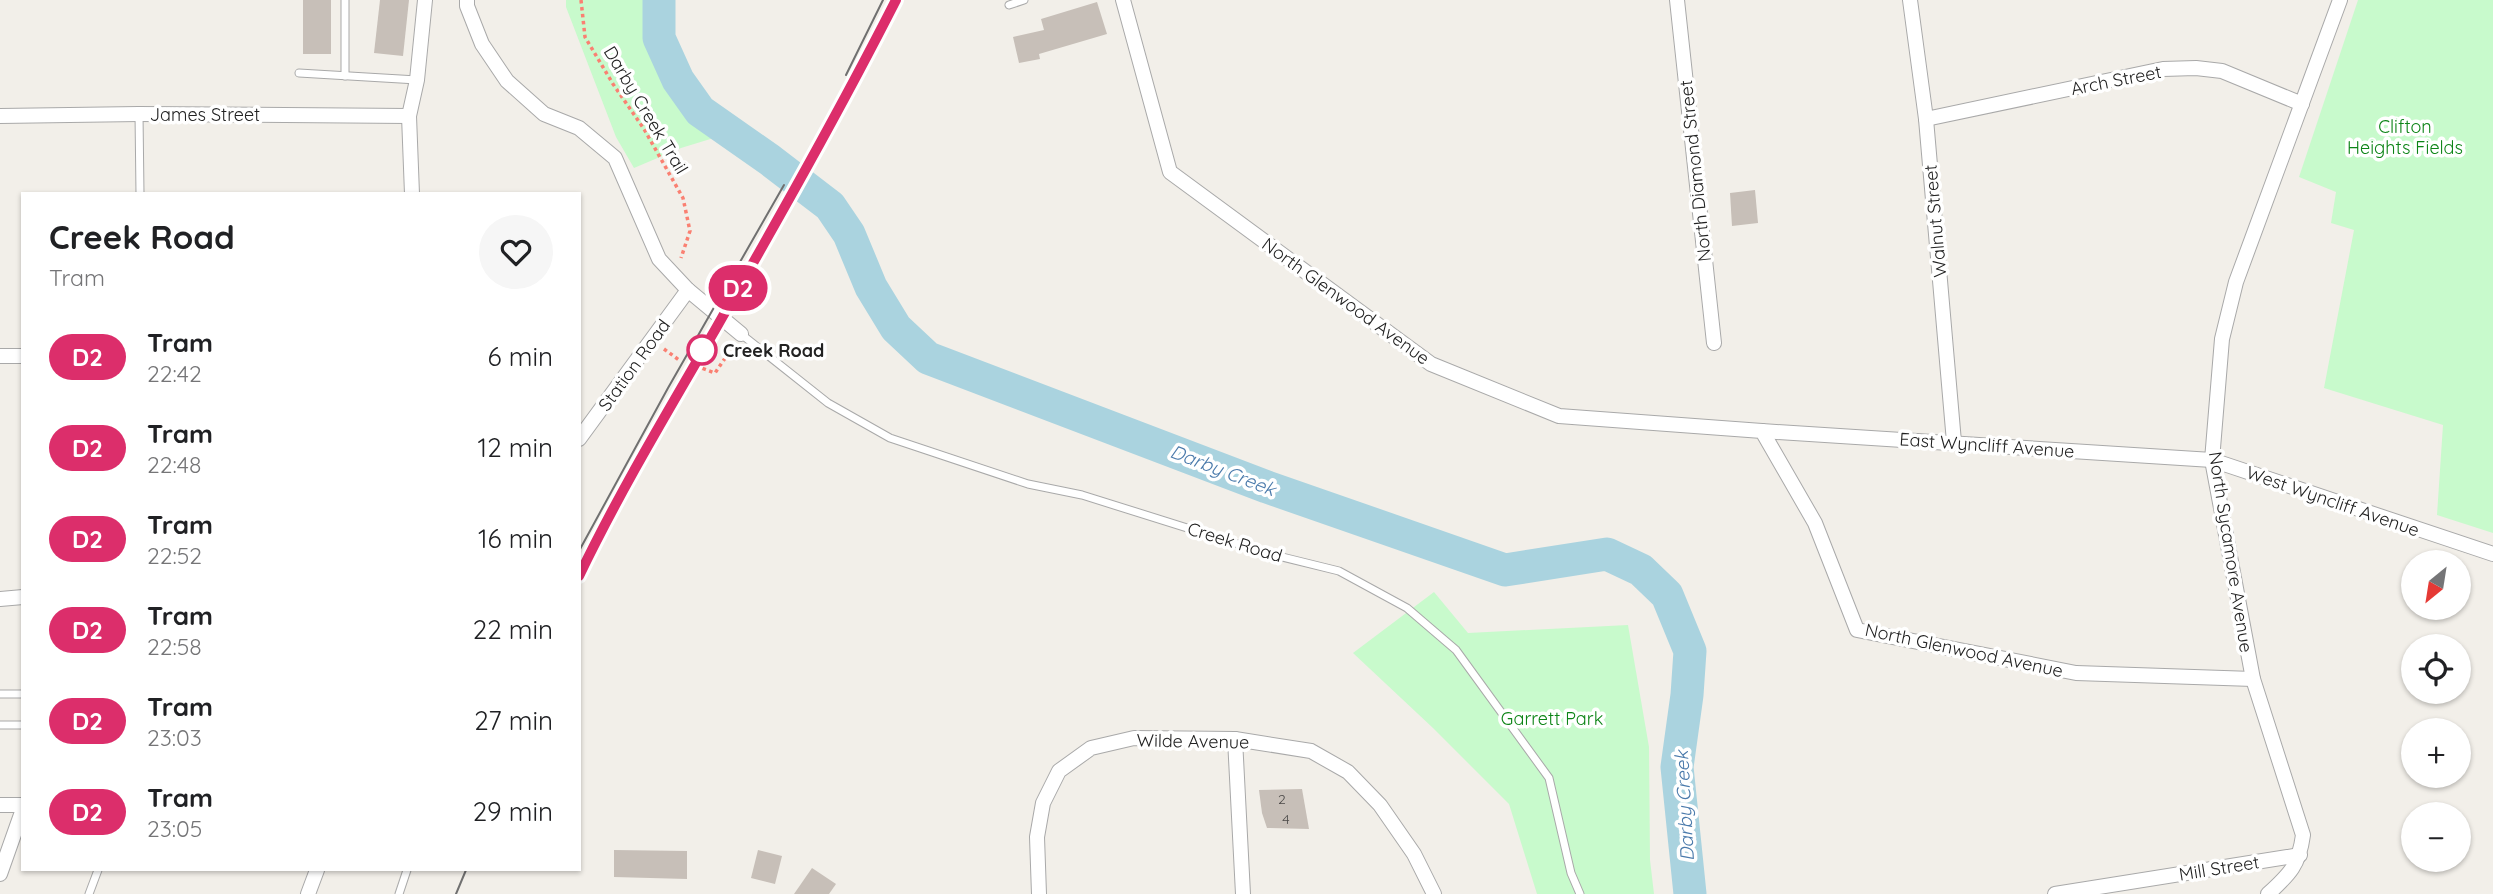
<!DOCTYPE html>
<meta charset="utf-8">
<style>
body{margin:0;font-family:Quicksand,sans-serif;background:#f6f6f6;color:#202124;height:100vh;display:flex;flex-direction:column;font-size:26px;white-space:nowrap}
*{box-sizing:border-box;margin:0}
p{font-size:23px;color:#757577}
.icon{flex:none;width:38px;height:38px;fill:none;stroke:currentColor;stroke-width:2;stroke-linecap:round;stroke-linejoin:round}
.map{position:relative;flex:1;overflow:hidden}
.details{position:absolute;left:21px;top:192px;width:560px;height:679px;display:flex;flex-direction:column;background:#fff;border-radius:0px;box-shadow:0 2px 5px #0004}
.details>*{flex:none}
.badge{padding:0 14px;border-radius:23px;font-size:24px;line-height:46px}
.needle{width:46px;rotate:210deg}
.controls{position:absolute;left:2401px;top:550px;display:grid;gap:14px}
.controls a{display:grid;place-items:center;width:70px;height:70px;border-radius:50%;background:#fff;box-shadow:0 2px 5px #0004;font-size:35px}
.map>.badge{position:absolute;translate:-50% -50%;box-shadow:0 0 0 4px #fff}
.round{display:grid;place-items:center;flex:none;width:74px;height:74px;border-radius:37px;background:#f6f6f6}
.summary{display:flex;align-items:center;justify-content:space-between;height:119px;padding:0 28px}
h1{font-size:33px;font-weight:700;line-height:52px}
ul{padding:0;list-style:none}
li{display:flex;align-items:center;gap:21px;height:91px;padding:0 28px}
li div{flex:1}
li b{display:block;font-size:26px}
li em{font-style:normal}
li .badge{min-width:77px;font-weight:700;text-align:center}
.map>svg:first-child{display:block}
.park{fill:#c8facc}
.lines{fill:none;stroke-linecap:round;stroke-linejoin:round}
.river{stroke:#aad3df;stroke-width:33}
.building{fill:#c7bfb8}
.lane-casing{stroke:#a9a9a9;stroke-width:9}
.street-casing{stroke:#a9a9a9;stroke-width:16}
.path{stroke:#fa8072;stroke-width:3.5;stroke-dasharray:3.5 3.5;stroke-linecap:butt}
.lane{stroke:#fff;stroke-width:7}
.street{stroke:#fff;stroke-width:14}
.tram{stroke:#707070;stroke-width:2}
.line-casing{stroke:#fff;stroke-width:16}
.line{stroke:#dc2e6b;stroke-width:10}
.stop-dot{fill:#fff;stroke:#dc2e6b;stroke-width:3.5}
.labels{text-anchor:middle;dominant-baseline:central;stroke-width:7;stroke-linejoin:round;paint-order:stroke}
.number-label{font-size:14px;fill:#4b4948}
.street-label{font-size:18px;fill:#222;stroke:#fff}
.park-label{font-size:18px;fill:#0c8416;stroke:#fff}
.stop-label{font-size:18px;font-weight:bold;fill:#222;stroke:#fff;text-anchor:start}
.water-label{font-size:19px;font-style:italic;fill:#4a7aab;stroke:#fff}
</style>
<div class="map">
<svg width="2493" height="894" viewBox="0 0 2493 894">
<rect width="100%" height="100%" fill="#f2efe9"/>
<!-- park -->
<g class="park">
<path d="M566 0H651L675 59 704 91 730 133 681 148 634 168 616 137 566 7Z"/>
<path d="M2358 0H2493V533L2437 515 2443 425 2324 388 2354 230 2331 223 2336 192 2299 177Z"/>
<path d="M1434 592 1468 633 1628 625 1649 747 1650 860 1654 894H1537L1509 804 1433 728 1353 653Z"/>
</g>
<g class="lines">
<!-- river -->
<path class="river" d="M659 0V38L678 80 700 111 770 160 830 206 849 234 871 287 896 328 928 358 1267 487 1505 570 1607 554 1641 570 1667 595 1690 651 1687 695 1677 767 1690 894"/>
</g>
<!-- building -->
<g class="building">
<rect x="303" y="0" width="28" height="54"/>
<path d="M380 0H409L403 56 374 53Z"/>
<path d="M1097 2 1107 34 1039 54 1040 59 1019 63 1013 37 1044 30 1041 19Z"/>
<path d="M1755 190 1758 223 1732 226 1730 193Z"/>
<path d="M1302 789 1309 829 1267 828 1262 813 1259 790Z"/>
<path d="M614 850 687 851V879L614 877Z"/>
<path d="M758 850 782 856 775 884 751 878Z"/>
<path d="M812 868 836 884 829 894H794Z"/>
</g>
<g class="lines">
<!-- lane casing -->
<g class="lane-casing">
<g id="lane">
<path d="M1009 5 1024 0"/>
<path d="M299 73 417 80"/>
<path d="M345 76V0"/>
<path d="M139 114 140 194"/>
<path d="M741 334 828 403 890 438 1028 484 1082 495 1270 554 1339 571 1407 608 1456 650 1549 778 1571 873 1580 894"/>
<path d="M0 694H23"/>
<path d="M0 725H23"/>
<path d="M89 894 98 870"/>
<path d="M399 894 407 870"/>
</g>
</g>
<!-- street casing -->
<g class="street-casing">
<g id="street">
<path d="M467 0V6L482 44 507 81 544 114 579 128 615 158 659 259 688 290 741 334"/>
<path d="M1123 0 1170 172 1431 364 1559 416 1762 431 1815 523 1857 630 2076 673 2253 679"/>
<path d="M1677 0 1714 343"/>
<path d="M1910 0 1926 119 1954 442"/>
<path d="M0 116 139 114 409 116"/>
<path d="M1926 119 2163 69 2196 68 2222 71 2302 104"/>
<path d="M412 194 409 116 417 80 425 0"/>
<path d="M0 356H23"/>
<path d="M1762 431 2212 460 2493 554"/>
<path d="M579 439 688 290"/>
<path d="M0 599 23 597"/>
<path d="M1235 739 1243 894"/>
<path d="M0 805H23"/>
<path d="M0 874 23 809"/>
<path d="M308 894 317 870"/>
<path d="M1039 894 1037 837 1043 803 1059 771 1091 748 1134 738 1235 739 1311 751 1348 772 1380 805 1414 854 1434 894"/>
<path d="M2055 894 2300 855"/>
<path d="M2268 894C2290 874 2299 865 2303 835L2253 679 2212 460 2222 339 2236 282 2340 0"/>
</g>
</g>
<!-- path -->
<g class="path">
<path d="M581 0 585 37 613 84 644 129 683 198 690 231 681 258"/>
<path d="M664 349 679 360"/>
<path d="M696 366 715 373 732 348"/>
</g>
<!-- lane -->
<use href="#lane" class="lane"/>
<!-- street -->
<use href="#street" class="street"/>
<!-- tram -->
<g class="tram">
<path d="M846 75 883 0"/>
<path d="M579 551 668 388 784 185"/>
<path d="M579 576C620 491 668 411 715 330 777 221 839 112 896 0"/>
<path d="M456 894 466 870"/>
</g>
</g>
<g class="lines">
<!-- line casing -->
<g class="line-casing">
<path id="line" d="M579 576C620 491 668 411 715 330 777 221 839 112 896 0"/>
</g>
<!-- line -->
<use href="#line" class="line"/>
</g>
<!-- markers -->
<circle class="stop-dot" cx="702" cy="350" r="14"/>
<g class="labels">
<!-- number labels -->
<g class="number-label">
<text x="1282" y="799">2</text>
<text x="1286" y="819">4</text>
</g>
<!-- street labels -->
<g class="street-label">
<text transform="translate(2116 80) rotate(-11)">Arch Street</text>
<text transform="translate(646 110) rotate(59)">Darby Creek Trail</text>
<text x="205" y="114">James Street</text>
<text transform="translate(1695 171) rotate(-96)">North Diamond Street</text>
<text transform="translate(1935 221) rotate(-95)">Walnut Street</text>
<text transform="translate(1346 301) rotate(36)">North Glenwood Avenue</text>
<text transform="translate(634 365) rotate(-54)">Station Road</text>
<text transform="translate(1987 445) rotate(4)">East Wyncliff Avenue</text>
<text transform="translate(2333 501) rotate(19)">West Wyncliff Avenue</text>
<text transform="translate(1235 542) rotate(17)">Creek Road</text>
<text transform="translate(2231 552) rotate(81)">North Sycamore Avenue</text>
<text transform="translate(1964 650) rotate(12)">North Glenwood Avenue</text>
<text transform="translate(1193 741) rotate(1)">Wilde Avenue</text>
<text transform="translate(2219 868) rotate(-9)">Mill Street</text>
</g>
<!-- park labels -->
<g class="park-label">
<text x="2405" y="126">Clifton<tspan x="2405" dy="21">Heights Fields</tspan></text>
<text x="1552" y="718">Garrett Park</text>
</g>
<!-- stop labels -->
<g class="stop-label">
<text x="723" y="350">Creek Road</text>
</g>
<!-- water labels -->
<g class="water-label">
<text transform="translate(1223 470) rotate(21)">Darby Creek</text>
<text transform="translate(1684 806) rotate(-93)">Darby Creek</text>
</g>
</g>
</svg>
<div class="controls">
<a><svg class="needle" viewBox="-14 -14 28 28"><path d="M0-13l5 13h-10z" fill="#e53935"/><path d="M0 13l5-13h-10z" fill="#757577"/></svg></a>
<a><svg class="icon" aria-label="locate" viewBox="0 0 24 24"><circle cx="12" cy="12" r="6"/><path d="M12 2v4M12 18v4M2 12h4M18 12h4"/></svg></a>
<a>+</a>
<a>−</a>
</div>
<b class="badge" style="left:738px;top:288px;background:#dc2e6b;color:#fff">D2</b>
<section class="details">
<div class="summary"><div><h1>Creek Road</h1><p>Tram</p></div><a class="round"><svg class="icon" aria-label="heart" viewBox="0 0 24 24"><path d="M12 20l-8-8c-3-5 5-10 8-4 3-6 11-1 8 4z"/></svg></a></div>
<ul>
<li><span class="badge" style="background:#dc2e6b;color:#fff">D2</span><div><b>Tram</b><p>22:42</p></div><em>6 min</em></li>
<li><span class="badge" style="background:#dc2e6b;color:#fff">D2</span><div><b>Tram</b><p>22:48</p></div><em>12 min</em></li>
<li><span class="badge" style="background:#dc2e6b;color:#fff">D2</span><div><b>Tram</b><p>22:52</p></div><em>16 min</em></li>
<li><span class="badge" style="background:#dc2e6b;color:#fff">D2</span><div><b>Tram</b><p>22:58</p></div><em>22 min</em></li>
<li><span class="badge" style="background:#dc2e6b;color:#fff">D2</span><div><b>Tram</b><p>23:03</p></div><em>27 min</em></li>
<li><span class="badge" style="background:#dc2e6b;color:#fff">D2</span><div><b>Tram</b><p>23:05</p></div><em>29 min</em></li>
</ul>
</section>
</div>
